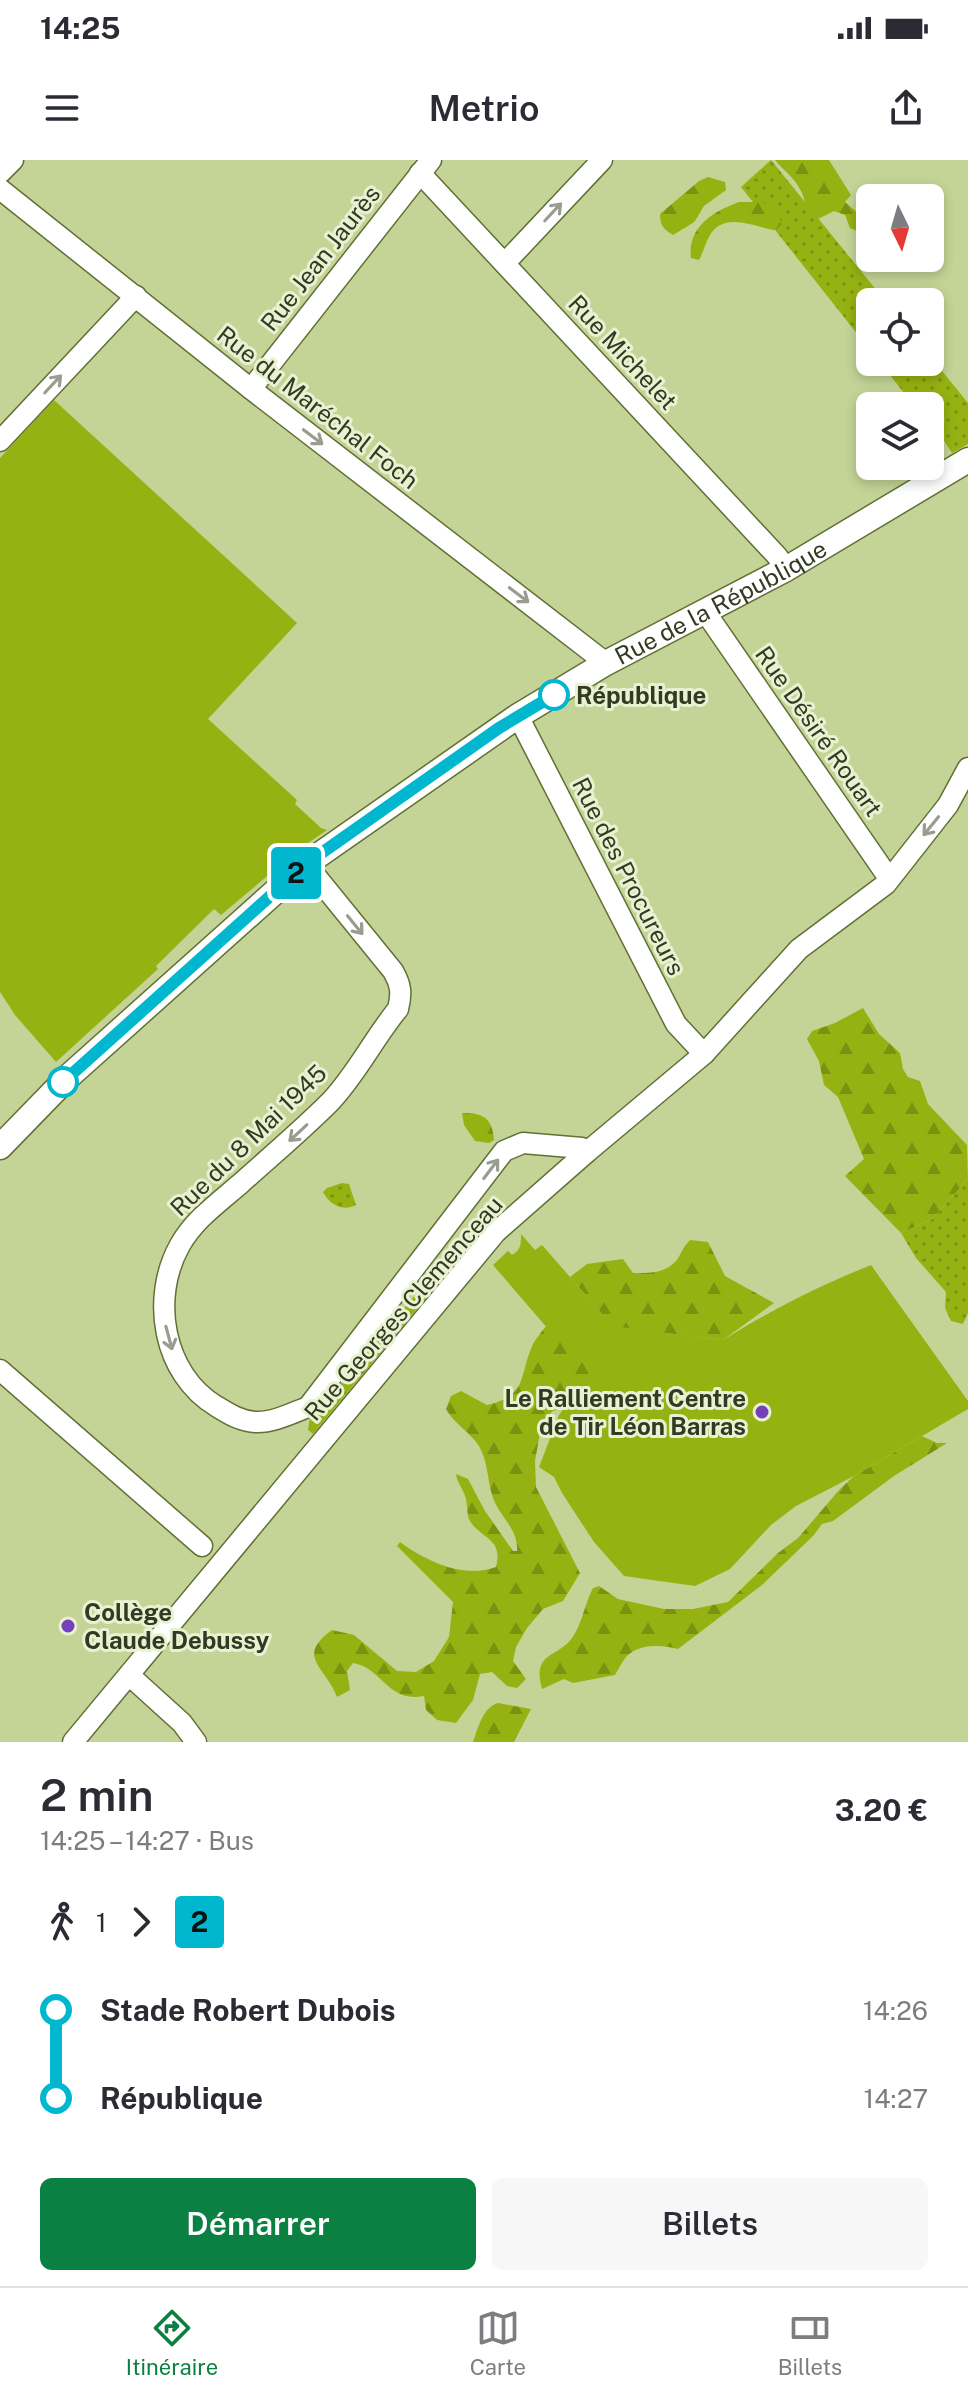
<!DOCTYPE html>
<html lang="fr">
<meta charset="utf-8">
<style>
body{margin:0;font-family:"Public Sans",sans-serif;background:#f7f7f7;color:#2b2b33;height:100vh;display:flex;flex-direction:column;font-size:30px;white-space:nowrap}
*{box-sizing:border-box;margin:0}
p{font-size:26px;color:#7c7c81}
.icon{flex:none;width:44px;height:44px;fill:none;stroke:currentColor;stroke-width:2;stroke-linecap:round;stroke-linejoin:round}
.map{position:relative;height:1582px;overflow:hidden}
.drawer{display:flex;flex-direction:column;background:#fff;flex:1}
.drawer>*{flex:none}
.badge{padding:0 16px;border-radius:6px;font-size:28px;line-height:52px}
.needle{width:52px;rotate:175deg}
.buttons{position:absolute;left:856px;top:24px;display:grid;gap:16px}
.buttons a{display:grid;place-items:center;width:88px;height:88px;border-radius:12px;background:#fff;box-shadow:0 4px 12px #0003;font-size:40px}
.map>.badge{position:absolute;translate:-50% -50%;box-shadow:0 0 0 4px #fff}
.legs{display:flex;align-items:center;gap:12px;height:88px;padding:0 40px;font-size:26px}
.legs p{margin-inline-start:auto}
.summary{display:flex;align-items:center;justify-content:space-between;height:136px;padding:0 40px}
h1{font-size:44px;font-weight:600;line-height:60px}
.cta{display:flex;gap:16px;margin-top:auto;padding:16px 40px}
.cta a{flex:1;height:92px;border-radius:12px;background:#0b8043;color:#fff;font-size:32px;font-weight:600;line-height:92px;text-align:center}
.cta a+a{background:#f7f7f7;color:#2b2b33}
ul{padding:0 40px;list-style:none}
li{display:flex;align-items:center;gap:28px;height:88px;font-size:30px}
li i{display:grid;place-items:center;width:12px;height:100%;margin:0 10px;background:currentColor}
li i::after{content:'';width:20px;height:20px;margin:-10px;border:6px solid;border-radius:50%;background:#fff}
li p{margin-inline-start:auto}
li:first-child i{background:linear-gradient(#0000 50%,currentColor 0)}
li:last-child i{background:linear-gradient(currentColor 50%,#0000 0)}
.status{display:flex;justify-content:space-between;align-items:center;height:56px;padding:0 40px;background:#fff;direction:ltr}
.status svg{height:22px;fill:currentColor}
header{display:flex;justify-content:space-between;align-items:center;height:104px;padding:0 40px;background:#fff;font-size:36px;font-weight:600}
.menu{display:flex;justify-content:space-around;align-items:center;height:112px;border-top:2px solid #e1e1e2;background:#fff;font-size:22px;color:#7c7c81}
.menu a{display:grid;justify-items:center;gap:4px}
.menu .active{color:#0b8043}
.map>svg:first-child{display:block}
.green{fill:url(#green-dots)}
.forest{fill:url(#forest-firs)}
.pitch{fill:#96b212}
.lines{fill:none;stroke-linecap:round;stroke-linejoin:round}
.minor-casing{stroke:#626f35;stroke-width:23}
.tertiary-casing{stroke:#626f35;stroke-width:27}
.minor{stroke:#fff;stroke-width:20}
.tertiary{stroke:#fff;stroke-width:24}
.oneway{stroke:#9a9c90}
.line-1-casing{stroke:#fff;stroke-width:18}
.line-1{stroke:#01b7cf;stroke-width:12}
.stop-1-dot{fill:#fff;stroke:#01b7cf;stroke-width:4}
.poi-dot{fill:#7641b8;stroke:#e8f1d2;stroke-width:3}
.labels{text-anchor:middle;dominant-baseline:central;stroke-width:6;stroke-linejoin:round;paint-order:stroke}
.street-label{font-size:24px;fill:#343a21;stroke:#e8f1d2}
.stop-label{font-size:24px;font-weight:bold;fill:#343a21;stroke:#e8f1d2;text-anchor:start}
.poi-label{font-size:24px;font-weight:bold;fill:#343a21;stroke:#e8f1d2;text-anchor:end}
</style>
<div class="status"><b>14:25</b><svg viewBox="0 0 49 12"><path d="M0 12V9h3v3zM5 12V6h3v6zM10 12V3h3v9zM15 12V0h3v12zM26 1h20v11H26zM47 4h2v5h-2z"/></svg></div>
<header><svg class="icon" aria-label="menu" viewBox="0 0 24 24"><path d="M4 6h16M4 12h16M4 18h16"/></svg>Metrio<svg class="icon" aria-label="share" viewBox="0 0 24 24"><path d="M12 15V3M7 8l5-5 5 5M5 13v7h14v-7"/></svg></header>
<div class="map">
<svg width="968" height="1582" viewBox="0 0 968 1582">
<defs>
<pattern id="green-dots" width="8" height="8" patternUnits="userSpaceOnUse" patternTransform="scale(2)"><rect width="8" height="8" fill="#96b212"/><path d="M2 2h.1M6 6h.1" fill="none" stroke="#7b9210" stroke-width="1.8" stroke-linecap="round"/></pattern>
<pattern id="forest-firs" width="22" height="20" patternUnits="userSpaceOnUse" patternTransform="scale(2)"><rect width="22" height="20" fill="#96b212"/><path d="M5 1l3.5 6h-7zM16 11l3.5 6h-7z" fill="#7b9210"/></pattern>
</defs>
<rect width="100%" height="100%" fill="#c4d496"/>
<!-- green -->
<g class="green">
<path d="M771 0 886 142H870V190L741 27Z"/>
<path d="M930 196 968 243V284L952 293 937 270 930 265V246H914L880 202H930Z"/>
<path d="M968 1019V1153L963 1164 951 1161 945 1148 946 1132 916 1098 901 1073 932 1059Z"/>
<path d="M342 1023 349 1024 356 1045C343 1052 330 1045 323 1032L327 1028Z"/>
</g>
<!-- forest -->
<g class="forest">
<path d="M775 0H829L851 35 845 42 865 59 868 68 864 74 850 68 845 55 834 51 816 60C806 53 806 42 801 31 795 18 784 11 775 0Z"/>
<path d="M708 17 725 22 726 30 704 46 695 61 688 66 673 75C663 69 660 65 660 54L699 21Z"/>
<path d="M739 42C763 42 771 39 782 63L777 69 773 70C753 66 722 51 709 77 705 84 703 93 699 100L691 98C687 67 714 51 739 42Z"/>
<path d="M863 848 879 874 900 893 903 909 908 917 920 921 928 944 967 985 968 1019 932 1059 901 1073 845 1016 864 999 838 937 824 925 819 901 807 879 812 871 835 863Z"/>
<path d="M462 953C484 953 492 958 494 980L489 983 475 981 464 965Z"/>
<path d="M501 1046 496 1053 313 1274 308 1270 310 1257 355 1208 362 1197 424 1125 467 1081 491 1050Z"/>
<path d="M690 1080 708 1082 725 1116 774 1143 723 1180 613 1167 570 1117 587 1104 623 1099 633 1113C648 1113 664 1114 676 1101 681 1095 682 1088 690 1080Z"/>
<path d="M552 1158 593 1208 571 1246 553 1251 542 1261 535 1301 536 1327 580 1413 563 1441 543 1449 527 1468 516 1487 513 1501 526 1519 517 1528 507 1526 492 1512 480 1514 473 1540 456 1563 437 1560 426 1550 424 1536C387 1543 383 1508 353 1503L347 1511 350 1530 337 1537C325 1506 295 1497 332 1470L354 1475 397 1511 416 1512 434 1501 449 1477 453 1442 397 1386 400 1382C426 1401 463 1419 496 1407 503 1380 485 1380 472 1364 466 1357 468 1348 466 1339 464 1330 457 1323 456 1314L468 1319 485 1351 513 1391H517C519 1369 497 1354 492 1335 487 1318 488 1302 479 1286 470 1272 454 1264 446 1249L451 1236 461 1231 487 1245C529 1235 518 1217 533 1184 538 1175 546 1167 552 1158Z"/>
<path d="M922 1276 937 1283H947L894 1316 833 1361 822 1364 814 1375 762 1425 678 1489C660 1485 640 1483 626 1497 622 1502 618 1510 615 1515L573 1523 564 1519 542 1529C531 1490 560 1499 574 1475 583 1460 585 1443 593 1428L599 1426 618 1439 664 1449H693L728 1442 778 1393 798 1378 840 1329 854 1316Z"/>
<path d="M498 1543 531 1549 514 1582H473C478 1568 483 1547 498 1543Z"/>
</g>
<!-- pitch -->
<g class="pitch">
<path d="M54 240 297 463 208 559 297 640 295 644 321 668 327 670 298 690 221 755 214 749 156 806 158 809 56 902 15 855 0 832V298Z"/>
<path d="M521 1074 535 1090 542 1085 613 1166 723 1180C771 1150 819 1126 871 1105L968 1241V1249L854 1316 796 1346 771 1365 730 1409 695 1426 624 1416 594 1382 562 1333 554 1317 539 1307 559 1255 591 1211 555 1177 493 1105 508 1091 512 1095C521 1090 521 1084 521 1074Z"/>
</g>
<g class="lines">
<!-- minor casing -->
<g class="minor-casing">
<g id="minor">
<path d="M0 13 13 0"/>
<path d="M420 13 777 396 786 409"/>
<path d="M0 29 251 229 606 503"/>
<path d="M505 103 602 0"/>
<path d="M251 229 431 0"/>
<path d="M0 281 136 136"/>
<path d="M706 453 886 714 888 720"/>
<path d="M518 556 676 864 704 894"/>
<path d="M306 704 393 811C401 825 402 833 398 849 374 878 356 915 330 942 301 971 270 997 240 1024 218 1043 194 1060 180 1085 150 1138 163 1214 216 1246 229 1254 240 1261 255 1262 273 1263 292 1253 308 1247L504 991 523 983 582 988 587 992"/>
<path d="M0 1210 202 1386"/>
<path d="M129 1515 182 1563 196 1582"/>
<path d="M73 1582 496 1072 587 992 704 894 799 789 886 724 948 645 968 608"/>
</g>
</g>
<!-- tertiary casing -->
<g class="tertiary-casing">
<g id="tertiary">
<path id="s1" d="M0 987 68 917 306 704 518 556 606 503 786 409 968 300"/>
</g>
</g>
<!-- minor -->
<use href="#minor" class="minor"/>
<!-- tertiary -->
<use href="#tertiary" class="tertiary"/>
</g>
<!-- one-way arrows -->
<defs><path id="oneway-shaft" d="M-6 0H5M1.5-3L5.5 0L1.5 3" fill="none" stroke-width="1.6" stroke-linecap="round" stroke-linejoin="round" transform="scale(2)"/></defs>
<g class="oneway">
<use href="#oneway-shaft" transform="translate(553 52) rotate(-47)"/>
<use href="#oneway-shaft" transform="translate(53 224) rotate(-47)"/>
<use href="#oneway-shaft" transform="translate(313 277) rotate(37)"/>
<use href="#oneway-shaft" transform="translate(519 435) rotate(37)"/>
<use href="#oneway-shaft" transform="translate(931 666) rotate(129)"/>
<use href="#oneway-shaft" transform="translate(355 765) rotate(51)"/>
<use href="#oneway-shaft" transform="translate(298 973) rotate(137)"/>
<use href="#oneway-shaft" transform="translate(491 1009) rotate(-53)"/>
<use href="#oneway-shaft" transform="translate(169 1178) rotate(75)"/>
</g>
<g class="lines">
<!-- line-1 casing -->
<g class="line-1-casing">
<path id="line-1" d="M63 922 306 704 499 568 554 535"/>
</g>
<!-- line-1 -->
<use href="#line-1" class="line-1"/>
</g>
<!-- markers -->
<g class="stop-1-dot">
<circle cx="554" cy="535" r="14"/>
<circle cx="63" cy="922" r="14"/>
</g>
<g class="poi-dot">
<circle cx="762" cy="1252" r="8"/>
<circle cx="68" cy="1466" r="8"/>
</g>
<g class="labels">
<!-- street labels -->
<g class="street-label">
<text transform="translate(320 98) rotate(-52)">Rue Jean Jaurès</text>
<text transform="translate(623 192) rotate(47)">Rue Michelet</text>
<text transform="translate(318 247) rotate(38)">Rue du Maréchal Foch</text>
<text stroke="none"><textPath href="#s1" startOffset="908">Rue de la République</textPath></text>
<text transform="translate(819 571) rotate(55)">Rue Désiré Rouart</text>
<text transform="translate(629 716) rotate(63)">Rue des Procureurs</text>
<text transform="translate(248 980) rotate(-44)">Rue du 8 Mai 1945</text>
<text transform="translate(403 1148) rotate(-49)">Rue Georges Clemenceau</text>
</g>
<!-- stop labels -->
<g class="stop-label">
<text x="576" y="535">République</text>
</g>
<!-- poi labels -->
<g class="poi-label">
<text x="746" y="1238">Le Ralliement Centre<tspan x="746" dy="28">de Tir Léon Barras</tspan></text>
<text x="84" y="1452" text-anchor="start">Collège<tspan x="84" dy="28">Claude Debussy</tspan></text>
</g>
</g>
</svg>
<div class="buttons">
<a><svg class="needle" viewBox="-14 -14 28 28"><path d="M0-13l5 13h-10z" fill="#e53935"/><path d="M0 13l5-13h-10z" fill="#7c7c81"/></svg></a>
<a><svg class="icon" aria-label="locate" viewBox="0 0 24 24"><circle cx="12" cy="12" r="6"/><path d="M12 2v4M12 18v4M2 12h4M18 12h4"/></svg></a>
<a><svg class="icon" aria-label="layers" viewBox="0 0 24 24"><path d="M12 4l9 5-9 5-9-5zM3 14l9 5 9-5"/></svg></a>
</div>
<b class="badge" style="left:296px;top:713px;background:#01b7cf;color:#111">2</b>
</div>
<section class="drawer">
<div class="summary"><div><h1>2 min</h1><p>14:25 – 14:27 · Bus</p></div><b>3.20 €</b></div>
<div class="legs"><svg class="icon" aria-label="walk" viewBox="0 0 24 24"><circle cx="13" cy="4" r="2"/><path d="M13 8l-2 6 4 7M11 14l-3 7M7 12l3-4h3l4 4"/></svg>1<svg class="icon" aria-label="forward" viewBox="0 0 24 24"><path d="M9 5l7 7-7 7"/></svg><b class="badge" style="background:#01b7cf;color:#111">2</b></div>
<ul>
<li><i style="color:#01b7cf"></i><b>Stade Robert Dubois</b><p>14:26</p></li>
<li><i style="color:#01b7cf"></i><b>République</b><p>14:27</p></li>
</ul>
<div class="cta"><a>Démarrer</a><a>Billets</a></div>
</section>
<nav class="menu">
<a class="active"><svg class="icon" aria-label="directions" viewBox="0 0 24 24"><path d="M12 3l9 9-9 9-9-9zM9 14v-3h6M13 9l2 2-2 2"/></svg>Itinéraire</a>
<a><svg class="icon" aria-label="map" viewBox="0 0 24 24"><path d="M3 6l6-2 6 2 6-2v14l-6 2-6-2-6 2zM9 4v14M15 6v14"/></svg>Carte</a>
<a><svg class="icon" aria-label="tickets" viewBox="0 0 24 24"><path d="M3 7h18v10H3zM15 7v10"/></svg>Billets</a>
</nav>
